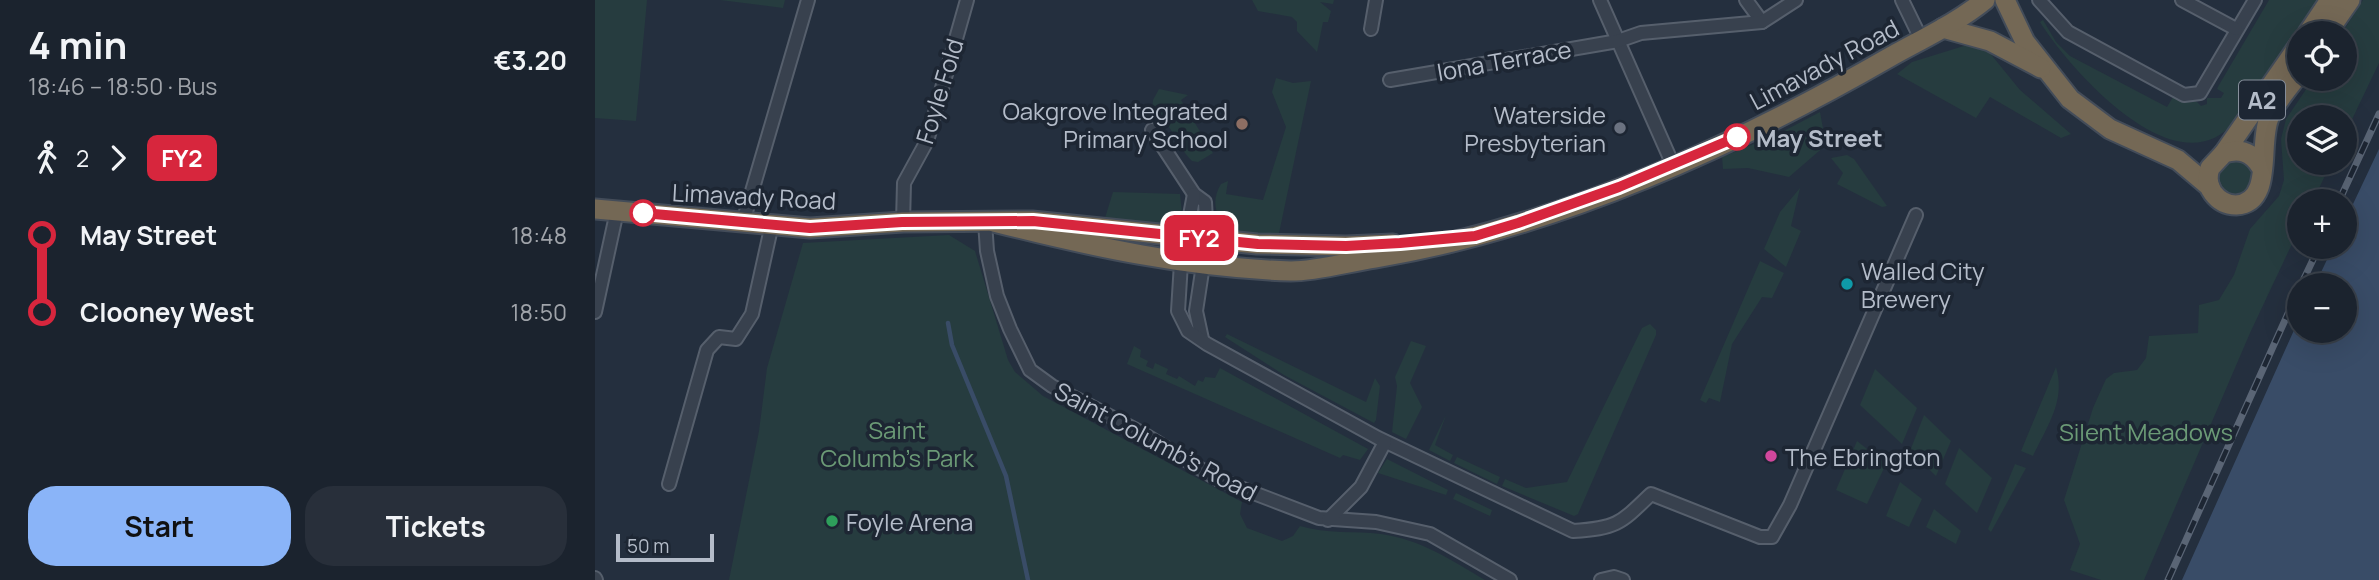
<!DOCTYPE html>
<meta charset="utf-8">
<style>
body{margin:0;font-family:Manrope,sans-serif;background:#282f3a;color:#f1f3f6;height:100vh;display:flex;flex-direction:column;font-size:26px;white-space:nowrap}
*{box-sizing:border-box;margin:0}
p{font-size:23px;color:#a0a4aa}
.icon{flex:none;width:38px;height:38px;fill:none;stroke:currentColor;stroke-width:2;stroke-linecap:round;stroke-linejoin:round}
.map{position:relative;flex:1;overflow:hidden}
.sheet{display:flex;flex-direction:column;background:#1b232e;width:595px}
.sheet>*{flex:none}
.badge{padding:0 14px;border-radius:10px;font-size:24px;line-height:46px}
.tools{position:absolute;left:1692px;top:21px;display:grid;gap:14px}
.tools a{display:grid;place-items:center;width:70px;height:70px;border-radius:50%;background:#1b232e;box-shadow:0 7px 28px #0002,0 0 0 2px #39404a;font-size:35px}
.scale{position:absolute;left:21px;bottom:18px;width:98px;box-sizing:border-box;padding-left:7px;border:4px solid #b4bcc9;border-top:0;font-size:19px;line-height:24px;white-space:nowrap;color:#b4bcc9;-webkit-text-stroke:5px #1d2633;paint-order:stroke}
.map>.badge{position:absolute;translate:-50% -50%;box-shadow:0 0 0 4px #fff}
.legs{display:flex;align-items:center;gap:10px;height:77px;padding:0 28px;font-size:23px}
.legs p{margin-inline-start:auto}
.summary{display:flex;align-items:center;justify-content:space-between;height:119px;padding:0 28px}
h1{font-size:38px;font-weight:700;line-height:52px}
.cta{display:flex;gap:14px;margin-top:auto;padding:14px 28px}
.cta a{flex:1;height:80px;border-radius:28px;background:#8ab4f8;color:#111;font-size:28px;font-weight:700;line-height:80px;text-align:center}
.cta a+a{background:#282f3a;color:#f1f3f6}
ul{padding:0 28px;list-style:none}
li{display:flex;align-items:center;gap:24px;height:77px;font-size:26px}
li i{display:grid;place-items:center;width:10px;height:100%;margin:0 9px;background:currentColor}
li i::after{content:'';width:18px;height:18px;margin:-9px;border:5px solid;border-radius:50%;background:#1b232e}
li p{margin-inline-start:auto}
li:first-child i{background:linear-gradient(#0000 50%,currentColor 0)}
li:last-child i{background:linear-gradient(currentColor 50%,#0000 0)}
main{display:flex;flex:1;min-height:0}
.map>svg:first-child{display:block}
.green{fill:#263c3f}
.water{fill:#394c67}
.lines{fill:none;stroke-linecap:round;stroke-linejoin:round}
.stream{stroke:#394c67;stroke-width:4.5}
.minor-casing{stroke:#565f6c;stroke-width:16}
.highway-casing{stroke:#434c59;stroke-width:23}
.minor{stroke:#38414e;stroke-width:12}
.highway{stroke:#746855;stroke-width:19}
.rail-casing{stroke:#5a6575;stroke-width:7}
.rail{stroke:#1d2633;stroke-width:4.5;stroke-dasharray:13;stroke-linecap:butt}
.line-1-casing{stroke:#fff;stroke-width:16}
.line-1{stroke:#d7263d;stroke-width:10}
.education-dot{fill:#8d6e63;stroke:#1d2633;stroke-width:2.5}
.worship-dot{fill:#6b7280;stroke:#1d2633;stroke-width:2.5}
.stop-1-dot{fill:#fff;stroke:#d7263d;stroke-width:3.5}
.culture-dot{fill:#0f9aa8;stroke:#1d2633;stroke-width:2.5}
.hotel-dot{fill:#d1479c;stroke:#1d2633;stroke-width:2.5}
.leisure-dot{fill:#2e9e5b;stroke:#1d2633;stroke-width:2.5}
.labels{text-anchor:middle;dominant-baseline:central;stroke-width:7;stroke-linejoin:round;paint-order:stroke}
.shield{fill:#1d2633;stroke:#878f9c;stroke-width:2}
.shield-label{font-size:23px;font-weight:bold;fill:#b4bcc9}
.street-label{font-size:24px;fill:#b4bcc9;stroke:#1d2633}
.poi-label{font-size:24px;fill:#b4bcc9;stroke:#1d2633;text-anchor:start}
.stop-label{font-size:24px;font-weight:bold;fill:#b4bcc9;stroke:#1d2633;text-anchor:start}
.park-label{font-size:24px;fill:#6b9a76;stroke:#1d2633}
</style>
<main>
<section class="sheet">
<div class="summary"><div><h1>4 min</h1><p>18:46 – 18:50 · Bus</p></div><b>€3.20</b></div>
<div class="legs"><svg class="icon" aria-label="walk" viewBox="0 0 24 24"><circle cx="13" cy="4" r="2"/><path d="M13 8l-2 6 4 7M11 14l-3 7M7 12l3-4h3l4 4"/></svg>2<svg class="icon" aria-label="forward" viewBox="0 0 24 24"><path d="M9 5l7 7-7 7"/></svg><b class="badge" style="background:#d7263d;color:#fff">FY2</b></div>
<ul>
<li><i style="color:#d7263d"></i><b>May Street</b><p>18:48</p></li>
<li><i style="color:#d7263d"></i><b>Clooney West</b><p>18:50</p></li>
</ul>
<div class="cta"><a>Start</a><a>Tickets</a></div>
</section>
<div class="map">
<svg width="1784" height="580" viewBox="0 0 1784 580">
<rect width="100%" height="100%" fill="#242f3e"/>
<!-- green -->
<g class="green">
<path d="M0 0H52L41 121 0 118Z"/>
<path d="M125 0H190L188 8Z"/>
<path d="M657 0H739L738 4 725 2 736 11 733 22H728L722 52 702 31V22L697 17 663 11Z"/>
<path d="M1674 0H1722L1639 122C1582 191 1475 70 1445 22L1448 20 1461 42 1475 56 1572 107 1578 97 1602 102 1606 106 1612 104V98H1626L1629 93 1622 89 1624 85Z"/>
<path d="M1768 0H1784V63L1750 134V117H1704V163H1736L1718 201H1704V229L1655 333 1549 580H1506L1475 570 1485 544 1469 500 1498 408 1511 379 1519 373 1542 370 1551 358 1554 336 1603 333 1604 305 1624 300 1639 275 1655 229 1684 196 1689 180 1686 139 1691 119 1718 79H1750V33H1747Z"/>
<path d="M1372 45 1394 52 1425 90 1476 134 1466 138 1395 97 1381 118 1302 74 1317 62Z"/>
<path d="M681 78 698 83 716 81 683 238 635 232C621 218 615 202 626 184L633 181 631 194 668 200 691 127 677 92Z"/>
<path d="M564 89 593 95 586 100 618 153 603 162 597 161C580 144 579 124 557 112L558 100Z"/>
<path d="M1225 112 1231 145 1194 177 1153 168 1128 169 1127 157 1179 136Z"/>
<path d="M1252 155 1259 159 1292 206 1287 207 1242 184 1248 173 1236 158Z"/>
<circle cx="1641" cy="177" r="18"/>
<path d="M1205 188 1196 226 1206 231 1191 267 1169 249 1185 212Z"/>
<path d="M518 192 585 194 587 213 575 226 510 218Z"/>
<path d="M354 235 380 251 413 360 420 372 448 396 647 502 645 514 652 528 687 541 698 536 705 526C732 534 759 531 786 534 825 539 858 561 890 580H134L164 431 172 368 208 243Z"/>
<path d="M1165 261 1189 273 1177 298 1167 297 1137 344 1125 402 1114 398 1111 403 1105 400Z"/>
<path d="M1055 324 1061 330V335L983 514 979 516 907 486 910 479 931 488 972 482 1047 328Z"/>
<path d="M632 334 771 402 780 378 785 386 781 420 779 423 689 375 630 337Z"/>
<path d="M816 341 831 346 815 383 827 407 811 439 797 432 802 386 800 377Z"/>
<path d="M539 346 546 350 545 357 553 361 551 366 558 369 560 363 573 369 571 374 582 379 584 376 600 386 603 380 608 382 610 377 620 378 625 368 773 449 765 460 748 455 745 458 532 364Z"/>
<path d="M1461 367C1471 401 1452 426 1438 456L1426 451Z"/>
<path d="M1280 369 1322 408 1307 444 1265 405Z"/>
<path d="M851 415 840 445 858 455 855 461 834 450Z"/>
<path d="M1329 415 1356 441 1341 476 1315 451Z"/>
<path d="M1262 441 1291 464 1272 504 1241 490Z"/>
<path d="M1364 448 1397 478 1382 513 1350 484Z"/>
<path d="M862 457 905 477 902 484 859 463Z"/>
<path d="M792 459 853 490 851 495 783 473Z"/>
<path d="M1420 464 1431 468 1396 532 1393 529Z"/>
<path d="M1305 482 1327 499 1314 527 1291 516Z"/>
<path d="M861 493 897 510 895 516 858 499Z"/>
<path d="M1339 509 1366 531 1361 544 1331 527Z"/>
</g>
<!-- water -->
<path class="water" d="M1784 149V580H1587L1704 319V331H1750V285H1720L1738 247H1750V221Z"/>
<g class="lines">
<!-- stream -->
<path class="stream" d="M353 323 357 345 411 476 433 580"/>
<!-- minor casing -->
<g class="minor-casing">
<g id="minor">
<path d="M1005 0 1078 165"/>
<path d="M1151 0 1167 22"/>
<path d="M1307 0 1326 39"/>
<path d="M1444 0 1473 32 1589 95 1605 93 1660 0"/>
<path d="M1587 0 1641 29"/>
<path d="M776 29 781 0"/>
<path d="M795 80 1023 41 1046 33 1167 22 1201 0"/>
<path d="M557 130 599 194 610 202 612 239 601 311 607 339"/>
<path d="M599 194 586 263 583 311 593 331 612 344 783 438 978 531C1022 528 1025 524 1056 494L1165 537H1177L1195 505 1321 215"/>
<path d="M148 222 213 0"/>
<path d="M308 222 309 183 332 141 372 0"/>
<path d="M390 222 392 251 402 296 415 329 435 370 457 386 547 433 622 479 724 518 781 522 835 534 915 580"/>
<path d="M0 312 22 211"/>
<path d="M74 484 112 350 124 337 141 339 157 314 177 224"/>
<path d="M733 520 766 487 790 442"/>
<path d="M0 578 1 580"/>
<path d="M1006 580 1019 577 1028 580"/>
</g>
</g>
<!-- highway casing -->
<g class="highway-casing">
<g id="highway">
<path d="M1410 0 1430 42 1475 99 1515 129 1583 160 1615 187"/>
<path d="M1348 28 1395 41 1446 68"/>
<path d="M1713 33 1735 0"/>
<path d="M1732 33 1755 0"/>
<path d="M1629 153 1704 45"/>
<path d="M1666 167C1657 152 1645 148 1629 153L1615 168C1612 177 1612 185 1618 193 1624 201 1632 205 1641 205 1679 203 1663 145 1674 118 1680 102 1695 87 1704 73"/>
<path d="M0 209 215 228 308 222 437 221 662 244 751 246 798 244"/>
<path d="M399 222C497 247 595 268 696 271 723 271 753 262 780 258 961 228 1137 148 1295 57 1327 39 1362 23 1390 0"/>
</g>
</g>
<!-- minor -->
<use href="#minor" class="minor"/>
<!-- highway -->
<use href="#highway" class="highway"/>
<!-- rail casing -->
<g class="rail-casing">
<g id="rail">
<path d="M1744 201 1784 114"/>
<path d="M1706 285 1724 247"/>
<path d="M1573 580 1704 289"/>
</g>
</g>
<!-- rail -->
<use href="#rail" class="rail"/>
</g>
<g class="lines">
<!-- line-1 casing -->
<g class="line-1-casing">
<path id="line-1" d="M48 213 215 228 307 222 438 221 663 244 751 246 805 243 880 236 923 223 1024 187 1142 137"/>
</g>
<!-- line-1 -->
<use href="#line-1" class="line-1"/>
</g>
<!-- markers -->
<circle class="education-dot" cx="647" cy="124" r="7"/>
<circle class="worship-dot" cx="1025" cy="128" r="7"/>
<g class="stop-1-dot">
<circle cx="1142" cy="137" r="12"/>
<circle cx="48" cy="213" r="12"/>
</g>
<circle class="culture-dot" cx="1252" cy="284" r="7"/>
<circle class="hotel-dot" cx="1176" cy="456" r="7"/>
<circle class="leisure-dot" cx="237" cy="521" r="7"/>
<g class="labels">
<!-- shield labels -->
<rect class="shield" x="1644" y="80.5" width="46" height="39" rx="5"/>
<g class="shield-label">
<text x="1667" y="100">A2</text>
</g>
<!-- street labels -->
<g class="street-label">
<text transform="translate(909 60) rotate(-10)">Iona Terrace</text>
<text transform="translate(1229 64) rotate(-28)">Limavady Road</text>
<text transform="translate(344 91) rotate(-73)">Foyle Fold</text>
<text transform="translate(159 196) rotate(3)">Limavady Road</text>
<text transform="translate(561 441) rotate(28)">Saint Columb's Road</text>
</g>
<!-- poi labels -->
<g class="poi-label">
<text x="633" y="110" text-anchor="end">Oakgrove Integrated<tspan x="633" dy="28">Primary School</tspan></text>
<text x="1011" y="114" text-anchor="end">Waterside<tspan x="1011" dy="28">Presbyterian</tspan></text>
<text x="1266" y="270">Walled City<tspan x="1266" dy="28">Brewery</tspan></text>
<text x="1190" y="456">The Ebrington</text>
<text x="251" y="521">Foyle Arena</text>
</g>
<!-- stop labels -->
<g class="stop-label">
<text x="1161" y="137">May Street</text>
</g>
<!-- park labels -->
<g class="park-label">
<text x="302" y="429">Saint<tspan x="302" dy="28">Columb's Park</tspan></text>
<text x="1551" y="431">Silent Meadows</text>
</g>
</g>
</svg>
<div class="tools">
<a><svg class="icon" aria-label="locate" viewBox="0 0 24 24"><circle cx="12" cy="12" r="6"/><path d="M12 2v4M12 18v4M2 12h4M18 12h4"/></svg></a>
<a><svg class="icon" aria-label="layers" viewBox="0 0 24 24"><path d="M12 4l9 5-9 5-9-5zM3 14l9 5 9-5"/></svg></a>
<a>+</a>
<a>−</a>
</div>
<div class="scale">50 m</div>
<b class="badge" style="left:604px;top:238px;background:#d7263d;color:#fff">FY2</b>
</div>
</main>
